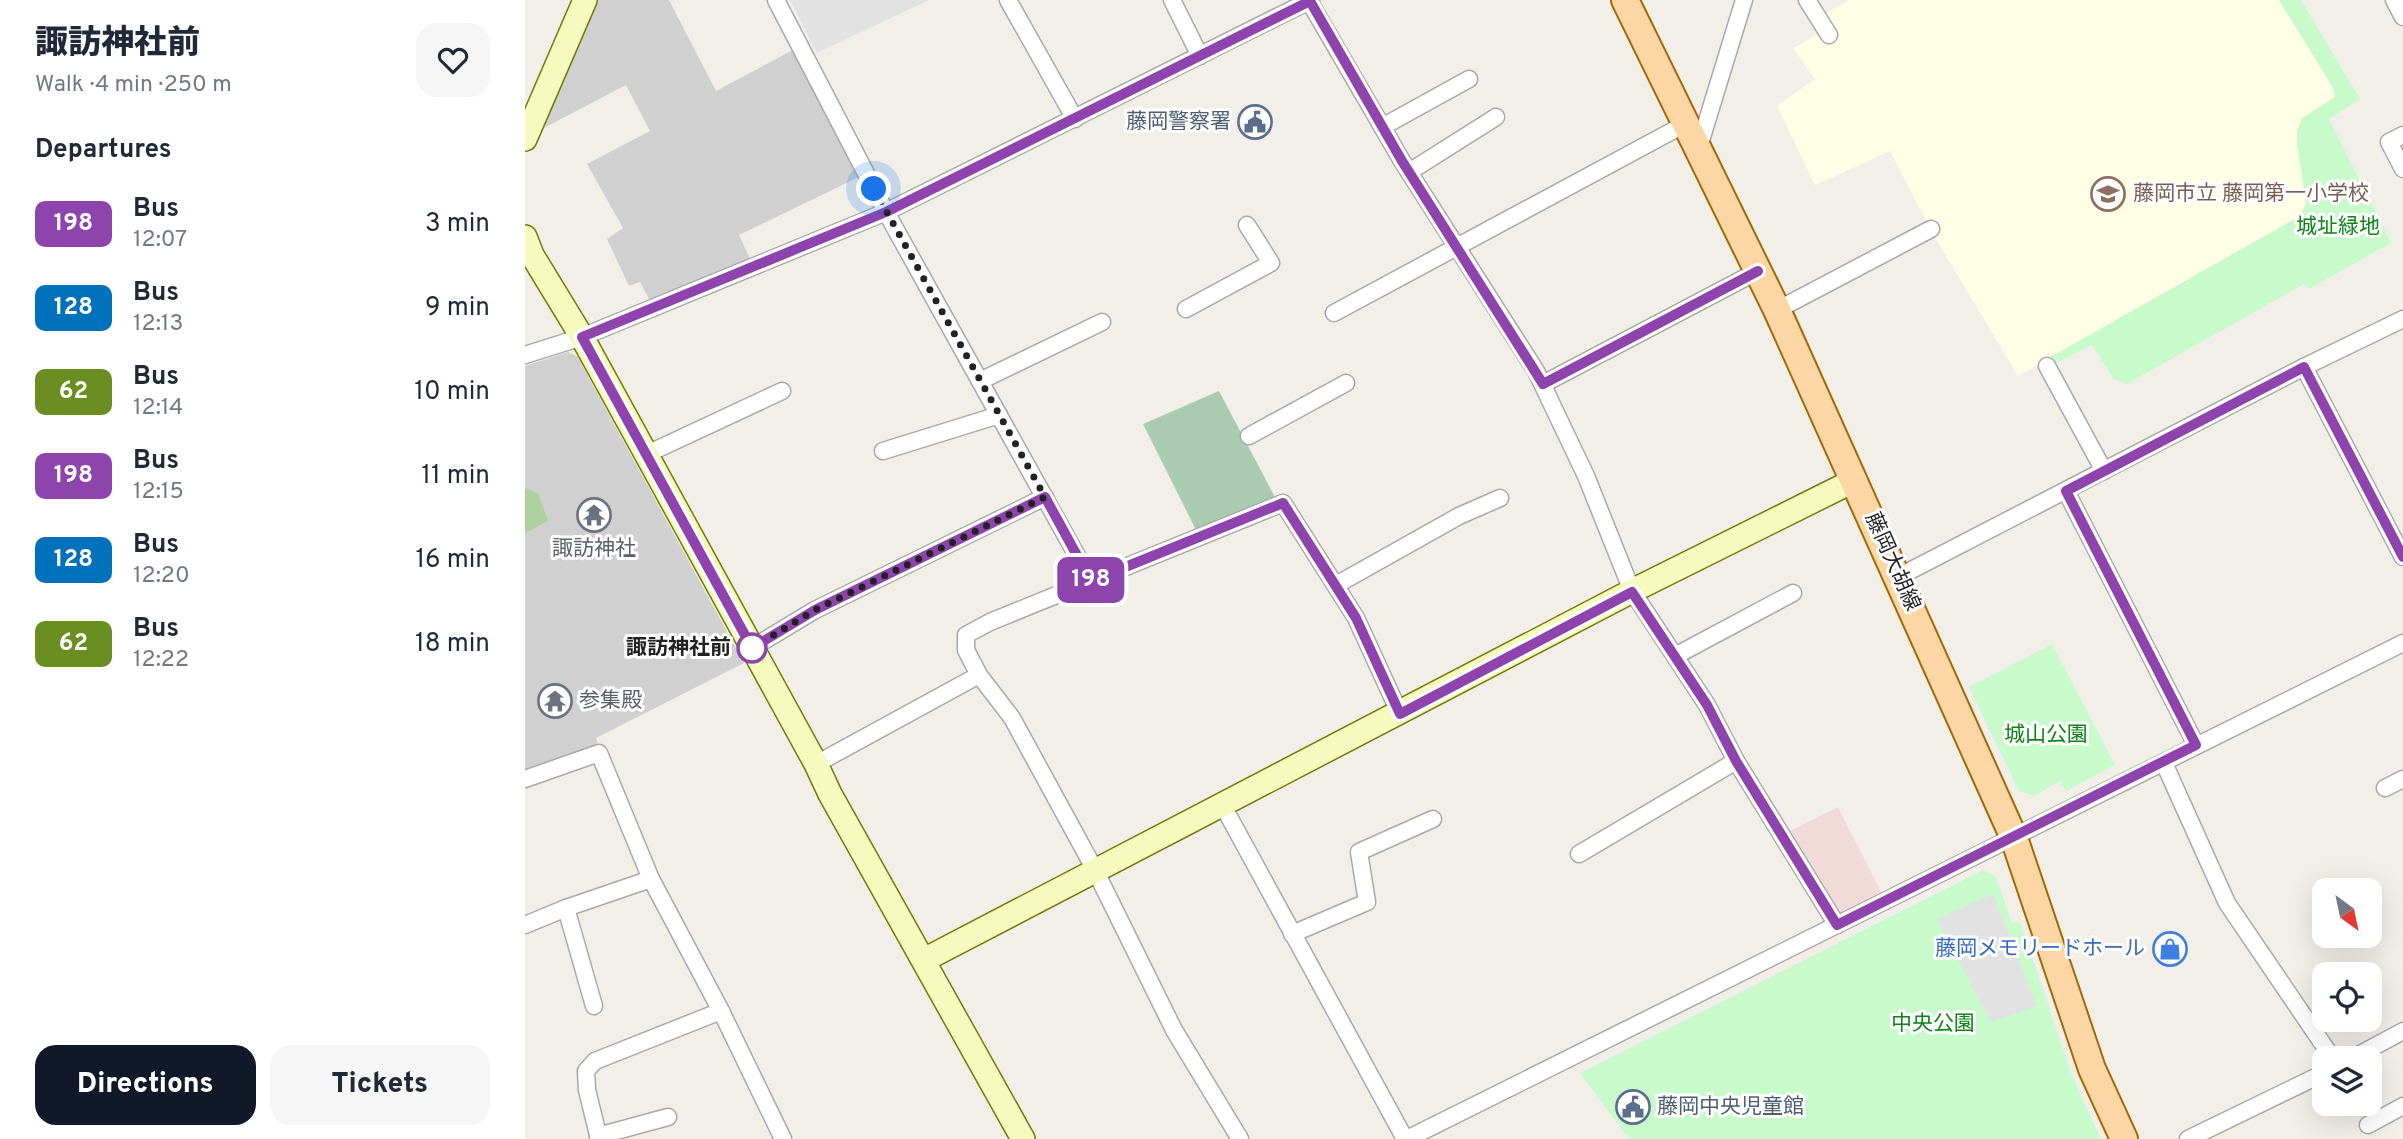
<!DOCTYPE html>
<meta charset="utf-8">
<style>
body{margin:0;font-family:Overpass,"Noto Sans JP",sans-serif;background:#f6f6f7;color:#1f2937;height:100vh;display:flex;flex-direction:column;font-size:26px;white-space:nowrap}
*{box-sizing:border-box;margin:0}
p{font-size:23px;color:#747a83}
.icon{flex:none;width:38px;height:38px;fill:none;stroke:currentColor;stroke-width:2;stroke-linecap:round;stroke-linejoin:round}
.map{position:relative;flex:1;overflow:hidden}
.panel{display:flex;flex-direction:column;background:#fff;width:525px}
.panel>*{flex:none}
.badge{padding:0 14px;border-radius:10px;font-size:24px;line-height:46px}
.needle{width:46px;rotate:147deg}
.controls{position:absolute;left:1787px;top:878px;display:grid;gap:14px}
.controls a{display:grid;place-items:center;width:70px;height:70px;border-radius:14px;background:#fff;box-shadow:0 7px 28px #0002;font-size:35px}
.you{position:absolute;width:35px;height:35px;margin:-18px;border:5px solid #fff;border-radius:50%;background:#1a73e8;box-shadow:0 0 0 10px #1a73e833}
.map>.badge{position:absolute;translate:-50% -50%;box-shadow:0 0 0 4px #fff}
h2{padding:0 35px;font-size:26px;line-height:63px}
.round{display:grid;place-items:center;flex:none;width:74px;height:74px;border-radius:21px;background:#f6f6f7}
.headline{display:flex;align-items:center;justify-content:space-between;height:119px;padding:0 35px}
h1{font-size:33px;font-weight:800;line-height:52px}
.button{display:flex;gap:14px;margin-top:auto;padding:14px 35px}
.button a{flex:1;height:80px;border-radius:21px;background:#111827;color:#fff;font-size:28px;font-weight:800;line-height:80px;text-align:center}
.button a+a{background:#f6f6f7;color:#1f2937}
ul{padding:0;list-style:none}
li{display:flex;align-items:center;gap:21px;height:84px;padding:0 35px}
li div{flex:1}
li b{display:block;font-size:26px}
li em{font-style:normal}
li .badge{min-width:77px;font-weight:700;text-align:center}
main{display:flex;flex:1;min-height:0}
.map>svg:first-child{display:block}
.commercial{fill:#f2dad9}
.education{fill:#ffffe5}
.religious{fill:#d0d0d0}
.forest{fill:#add19e}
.cemetery{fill:#aacbaf}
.park{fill:#c8facc}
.parking{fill:#e2e2e2}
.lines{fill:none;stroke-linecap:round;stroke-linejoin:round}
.street-casing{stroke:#a9a9a9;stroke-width:19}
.secondary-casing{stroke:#707d05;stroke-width:26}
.primary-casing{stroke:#a06b00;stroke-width:30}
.street{stroke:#fff;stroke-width:16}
.secondary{stroke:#f7fabf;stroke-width:23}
.primary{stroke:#fcd6a4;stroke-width:26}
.line-casing{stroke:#fff;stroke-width:16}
.line{stroke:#8e44ad;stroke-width:10}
.walk{stroke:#222;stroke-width:7;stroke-dasharray:0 12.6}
.stop-dot{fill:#fff;stroke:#8e44ad;stroke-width:3.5}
.labels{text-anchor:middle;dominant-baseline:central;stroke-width:6;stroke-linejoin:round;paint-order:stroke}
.service-label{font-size:21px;fill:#4e5e75;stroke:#fff;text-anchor:end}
.education-label{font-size:21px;fill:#785e54;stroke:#fff;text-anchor:start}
.park-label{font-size:21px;fill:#0c8416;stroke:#fff}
.worship-label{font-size:21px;fill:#5b616d;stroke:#fff}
.street-label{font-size:21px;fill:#222;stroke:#fff}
.stop-label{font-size:21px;font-weight:bold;fill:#222;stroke:#fff;text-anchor:end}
.shop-label{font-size:21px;fill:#366cbe;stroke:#fff;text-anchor:end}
</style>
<main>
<section class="panel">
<div class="headline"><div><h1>諏訪神社前</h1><p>Walk · 4 min · 250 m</p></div><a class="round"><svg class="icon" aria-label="heart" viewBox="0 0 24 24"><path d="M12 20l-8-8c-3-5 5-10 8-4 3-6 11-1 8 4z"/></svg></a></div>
<h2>Departures</h2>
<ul>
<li><span class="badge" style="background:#8e44ad;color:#fff">198</span><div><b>Bus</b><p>12:07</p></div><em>3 min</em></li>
<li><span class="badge" style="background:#0072bc;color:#fff">128</span><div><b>Bus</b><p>12:13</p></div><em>9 min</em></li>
<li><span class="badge" style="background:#6b8e23;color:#fff">62</span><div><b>Bus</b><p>12:14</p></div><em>10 min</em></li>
<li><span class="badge" style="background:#8e44ad;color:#fff">198</span><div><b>Bus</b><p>12:15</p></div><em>11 min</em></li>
<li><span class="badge" style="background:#0072bc;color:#fff">128</span><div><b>Bus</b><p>12:20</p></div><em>16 min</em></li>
<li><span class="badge" style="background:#6b8e23;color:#fff">62</span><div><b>Bus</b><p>12:22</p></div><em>18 min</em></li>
</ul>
<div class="button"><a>Directions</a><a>Tickets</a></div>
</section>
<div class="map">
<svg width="1878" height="1139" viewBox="0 0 1878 1139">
<rect width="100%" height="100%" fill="#f2efe9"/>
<!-- commercial -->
<path class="commercial" d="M1313 807 1356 892 1313 914 1261 833Z"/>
<!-- education -->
<path class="education" d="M1325 0H1754L1807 86 1810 98 1777 118 1772 145 1781 204 1775 216 1493 376 1408 234 1365 151 1290 185 1252 106 1290 79 1268 48 1307 27 1299 14Z"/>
<!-- religious -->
<g class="religious">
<path d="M69 0H144L191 91 268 50 336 176 214 235 225 259 125 301 115 282 104 286 82 239 98 228 62 164 125 131 101 85 17 129Z"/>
<path d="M43 352 52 356 219 663 71 738 74 747 0 773V366Z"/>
</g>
<!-- forest -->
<path class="forest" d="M0 488 13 493 23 521 0 533Z"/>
<!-- cemetery -->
<path class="cemetery" d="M694 391 751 499 672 532 618 424Z"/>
<!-- park -->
<g class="park">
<path d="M1754 0H1776L1835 99 1804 119 1866 243 1784 289 1779 284 1602 384 1589 379 1567 345 1526 366 1522 359 1775 216 1781 203 1772 145V131L1777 118 1810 97 1807 86Z"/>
<path d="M1527 644 1590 765 1541 791 1535 781 1509 796 1494 791 1444 687Z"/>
<path d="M1458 870 1471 877 1487 923 1495 922 1548 1078 1576 1139H1104L1055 1073Z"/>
</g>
<!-- parking -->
<g class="parking">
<path d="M265 0H404L292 53Z"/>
<path d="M1468 894 1512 1006 1466 1022 1412 920Z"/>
</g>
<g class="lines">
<!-- street casing -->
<g class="street-casing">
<g id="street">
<path d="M251 0 361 212 566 581"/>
<path d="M483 0 550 119"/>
<path d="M647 0 675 56"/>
<path d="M1282 0 1304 35"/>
<path d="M1869 0 1878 17"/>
<path d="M784 1 877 161 1011 371 1061 476 1107 591 1182 705 1211 761 1312 925"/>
<path d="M857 127 944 79"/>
<path d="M1878 135 1864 142 1878 169"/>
<path d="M1174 147 1219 0"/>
<path d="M884 172 971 117"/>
<path d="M661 309 746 263 722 225"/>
<path d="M1252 310 1406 229"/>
<path d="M809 313 1162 123"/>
<path d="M0 355 57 337 361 212 786 0"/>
<path d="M1522 366 1579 471"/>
<path d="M1779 367 1878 557"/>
<path d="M455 381 577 322"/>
<path d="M1018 384 1233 271"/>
<path d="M724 436 821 383"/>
<path d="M358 451 474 415"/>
<path d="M122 454 257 391"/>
<path d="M1541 491 1671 745"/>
<path d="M1373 577 1779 367 1878 319"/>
<path d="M811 585 934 516 975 498"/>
<path d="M227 648 290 610 520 497"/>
<path d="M1150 656 1268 593"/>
<path d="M1639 763 1702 903 1808 1059"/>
<path d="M291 764 454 675"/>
<path d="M0 779 74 753 126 879 196 1011 258 1139"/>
<path d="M1860 788 1878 779"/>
<path d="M697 804 880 1139"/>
<path d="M1054 854 1211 761"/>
<path d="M41 908 69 1006"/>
<path d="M0 925 41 908 126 879"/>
<path d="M767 934 842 902 834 852 908 819"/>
<path d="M1826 1059 1878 1031"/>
<path d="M1843 1125 1878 1106"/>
<path d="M73 1136 143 1117"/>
<path d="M74 1139 62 1090 61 1071 70 1061 196 1011"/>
<path d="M715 1139 649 1030 570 870 487 718 454 675 441 650V635L465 622 758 503 831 618 875 714"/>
<path d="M882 1139 1878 643"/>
<path d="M1663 1139 1799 1073"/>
</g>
</g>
<!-- secondary casing -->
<g class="secondary-casing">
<g id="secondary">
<path d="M0 139 60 0"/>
<path d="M0 237 7 255 57 337 291 764 305 794 498 1139"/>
<path d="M399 960 1107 591 1330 480"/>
</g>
</g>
<!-- primary casing -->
<g class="primary-casing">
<path id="primary" d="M1100 0 1252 310 1489 838 1567 1069 1599 1139"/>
</g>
<!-- street -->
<use href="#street" class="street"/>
<!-- secondary -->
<use href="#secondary" class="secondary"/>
<!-- primary -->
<use href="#primary" class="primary"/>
</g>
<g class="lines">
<!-- line casing -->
<g class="line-casing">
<path id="line" d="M1233 271 1018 384 877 161 785 1 361 212 57 337 227 648 290 610 520 497 566 581 758 503 831 618 875 714 1107 592 1182 705 1211 761 1312 925 1671 745 1541 491 1779 367 1878 557"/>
</g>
<!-- line -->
<use href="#line" class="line"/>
<!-- walk -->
<path class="walk" d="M227 648 290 610 520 497 349 189"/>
</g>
<!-- icons -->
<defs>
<g id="civic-ring" transform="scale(1.75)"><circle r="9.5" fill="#fff" stroke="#5c6f8a" stroke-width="1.5"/><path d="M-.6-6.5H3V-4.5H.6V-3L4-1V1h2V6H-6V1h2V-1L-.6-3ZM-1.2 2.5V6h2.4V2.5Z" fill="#5c6f8a"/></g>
<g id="school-ring" transform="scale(1.75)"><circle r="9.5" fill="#fff" stroke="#8d6e63" stroke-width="1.5"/><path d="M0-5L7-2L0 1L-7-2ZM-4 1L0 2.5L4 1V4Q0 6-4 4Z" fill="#8d6e63"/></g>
<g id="temple-ring" transform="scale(1.75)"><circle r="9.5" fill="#fff" stroke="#6b7280" stroke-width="1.5"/><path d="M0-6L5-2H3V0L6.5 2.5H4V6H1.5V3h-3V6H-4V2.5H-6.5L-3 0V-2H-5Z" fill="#6b7280"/></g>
<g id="shop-ring" transform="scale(1.75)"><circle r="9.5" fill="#fff" stroke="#3f7fe0" stroke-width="1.5"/><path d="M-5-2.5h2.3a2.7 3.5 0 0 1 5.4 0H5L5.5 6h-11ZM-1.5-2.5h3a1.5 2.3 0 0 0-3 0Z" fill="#3f7fe0"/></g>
</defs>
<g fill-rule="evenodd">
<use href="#civic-ring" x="730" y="122"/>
<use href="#school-ring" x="1583" y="194"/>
<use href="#temple-ring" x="69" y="515"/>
<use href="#temple-ring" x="30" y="701"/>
<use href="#shop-ring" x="1645" y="949"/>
<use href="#civic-ring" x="1108" y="1107"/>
</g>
<!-- markers -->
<circle class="stop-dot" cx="227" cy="648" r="14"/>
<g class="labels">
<!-- service labels -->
<g class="service-label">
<text x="706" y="122">藤岡警察署</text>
<text x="1132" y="1107" text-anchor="start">藤岡中央児童館</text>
</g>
<!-- education labels -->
<g class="education-label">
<text x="1608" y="194">藤岡市立 藤岡第一小学校</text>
</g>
<!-- park labels -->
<g class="park-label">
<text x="1813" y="227">城址緑地</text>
<text x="1521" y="735">城山公園</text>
<text x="1408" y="1024">中央公園</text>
</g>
<!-- worship labels -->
<g class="worship-label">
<text x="69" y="549">諏訪神社</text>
<text x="54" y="701" text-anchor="start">参集殿</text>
</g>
<!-- street labels -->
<g class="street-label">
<text transform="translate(1367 562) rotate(66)">藤岡大胡線</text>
</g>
<!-- stop labels -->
<g class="stop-label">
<text x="206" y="648">諏訪神社前</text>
</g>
<!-- shop labels -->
<g class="shop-label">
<text x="1620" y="949">藤岡メモリードホール</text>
</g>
</g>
</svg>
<div class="controls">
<a><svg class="needle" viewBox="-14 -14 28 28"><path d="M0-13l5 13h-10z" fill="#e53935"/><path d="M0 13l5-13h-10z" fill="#747a83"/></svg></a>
<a><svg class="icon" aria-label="locate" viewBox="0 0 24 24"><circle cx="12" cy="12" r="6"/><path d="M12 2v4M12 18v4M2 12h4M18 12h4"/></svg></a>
<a><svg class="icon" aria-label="layers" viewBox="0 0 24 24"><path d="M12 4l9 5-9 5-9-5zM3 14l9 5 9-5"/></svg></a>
</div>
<div class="you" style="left:349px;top:189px"></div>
<b class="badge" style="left:566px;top:580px;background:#8e44ad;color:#fff">198</b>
</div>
</main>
